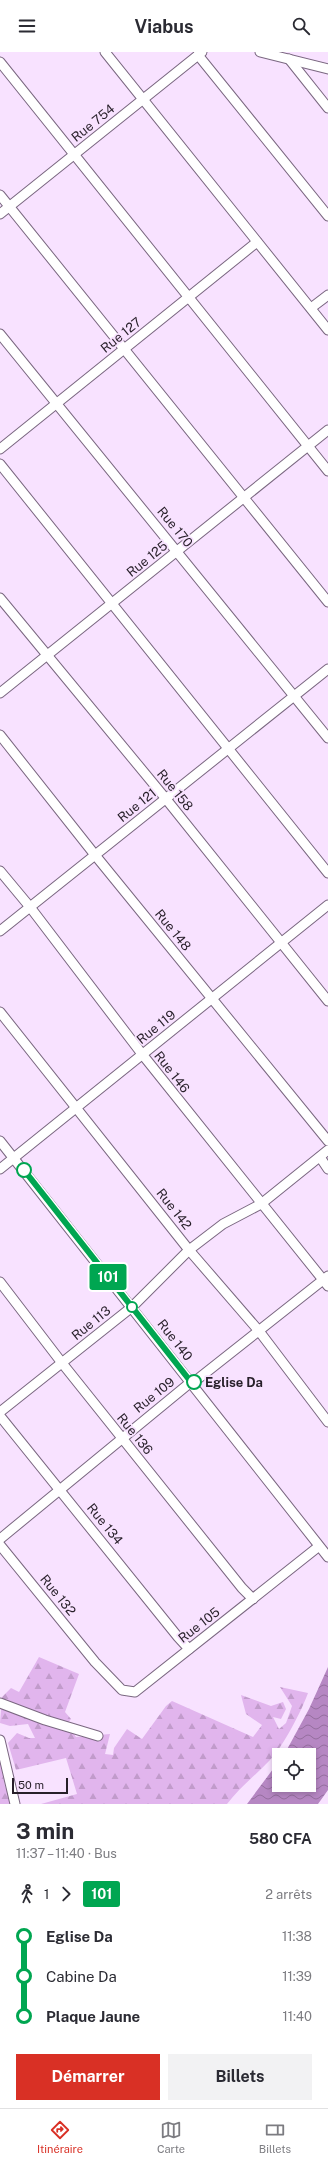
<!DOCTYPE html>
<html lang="fr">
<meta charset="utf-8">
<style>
body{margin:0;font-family:"Public Sans",sans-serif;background:#f2f2f3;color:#2b2b33;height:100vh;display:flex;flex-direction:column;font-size:15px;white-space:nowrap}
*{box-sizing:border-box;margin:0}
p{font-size:13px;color:#7c7c81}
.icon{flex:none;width:22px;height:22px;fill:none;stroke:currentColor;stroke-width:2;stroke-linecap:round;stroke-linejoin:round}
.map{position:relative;height:1752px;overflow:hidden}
.details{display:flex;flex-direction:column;background:#fff;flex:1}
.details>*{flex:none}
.badge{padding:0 8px;border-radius:3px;font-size:14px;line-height:26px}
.fabs{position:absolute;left:272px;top:1696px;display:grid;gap:8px}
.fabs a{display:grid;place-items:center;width:44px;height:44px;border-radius:0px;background:#fff;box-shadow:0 2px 6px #0003;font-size:20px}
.scale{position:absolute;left:12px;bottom:10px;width:56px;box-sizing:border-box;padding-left:4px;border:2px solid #271f29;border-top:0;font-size:11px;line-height:14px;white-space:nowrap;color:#271f29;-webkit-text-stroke:3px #f8e2ff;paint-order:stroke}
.map>.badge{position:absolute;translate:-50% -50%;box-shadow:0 0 0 2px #fff}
.legs{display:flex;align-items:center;gap:6px;height:44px;padding:0 16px;font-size:13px}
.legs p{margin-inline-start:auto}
.summary{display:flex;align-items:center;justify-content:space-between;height:68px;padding:0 16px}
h1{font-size:22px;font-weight:700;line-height:30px}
.cta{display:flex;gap:8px;margin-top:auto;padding:8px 16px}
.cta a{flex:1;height:46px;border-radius:0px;background:#d93025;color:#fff;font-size:16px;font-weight:700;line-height:46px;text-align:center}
.cta a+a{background:#f2f2f3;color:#2b2b33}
ul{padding:0 16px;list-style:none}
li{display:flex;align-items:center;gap:14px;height:40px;font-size:15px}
li i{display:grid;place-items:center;width:6px;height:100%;margin:0 5px;background:currentColor}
li i::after{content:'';width:10px;height:10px;margin:-5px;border:3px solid;border-radius:50%;background:#fff}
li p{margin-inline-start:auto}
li:first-child i{background:linear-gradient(#0000 50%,currentColor 0)}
li:last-child i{background:linear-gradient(currentColor 50%,#0000 0)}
header{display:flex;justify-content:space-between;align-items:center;height:52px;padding:0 16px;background:#fff;font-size:18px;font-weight:700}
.tabs{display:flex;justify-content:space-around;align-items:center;height:56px;border-top:1px solid #e1e1e2;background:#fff;font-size:11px;color:#7c7c81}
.tabs a{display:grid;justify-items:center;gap:2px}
.tabs .active{color:#d93025}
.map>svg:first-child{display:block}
.forest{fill:url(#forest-firs)}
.water{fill:url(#water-waves)}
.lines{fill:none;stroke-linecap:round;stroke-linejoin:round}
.minor-casing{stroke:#7a6780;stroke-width:11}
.minor{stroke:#fff;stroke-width:9}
.line-1-casing{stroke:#fff;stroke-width:9}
.line-1{stroke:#00a651;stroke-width:6}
.stop-1-dot{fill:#fff;stroke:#00a651;stroke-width:2}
.labels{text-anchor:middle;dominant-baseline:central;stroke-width:3.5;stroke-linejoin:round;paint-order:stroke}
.street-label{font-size:13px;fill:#271f29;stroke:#f8e2ff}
.stop-label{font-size:13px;font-weight:bold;fill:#271f29;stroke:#f8e2ff;text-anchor:start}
</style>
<header><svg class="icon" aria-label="menu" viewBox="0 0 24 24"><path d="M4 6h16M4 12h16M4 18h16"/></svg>Viabus<svg class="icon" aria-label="search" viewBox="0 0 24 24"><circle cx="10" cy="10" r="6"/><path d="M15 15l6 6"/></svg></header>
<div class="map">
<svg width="328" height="1752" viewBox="0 0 328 1752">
<defs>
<pattern id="forest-firs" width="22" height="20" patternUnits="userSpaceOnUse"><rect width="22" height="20" fill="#e1b5ed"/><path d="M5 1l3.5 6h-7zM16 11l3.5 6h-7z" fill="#c19bcb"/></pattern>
<pattern id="water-waves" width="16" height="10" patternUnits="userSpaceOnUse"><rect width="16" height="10" fill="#b687c3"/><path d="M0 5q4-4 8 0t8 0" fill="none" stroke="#946e9e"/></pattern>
</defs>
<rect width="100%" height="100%" fill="#f8e2ff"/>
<!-- forest -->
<g class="forest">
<path d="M39 1605 79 1622 65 1660 71 1667 67 1672 76 1685 110 1682 105 1702 113 1703 114 1696 127 1677 142 1687 166 1654 172 1649 253 1685 262 1673 246 1662 241 1643 271 1654 283 1650 286 1657 281 1667 273 1665 279 1677 286 1671 292 1654 280 1635 308 1641C301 1660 284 1693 270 1708 256 1723 240 1735 227 1752H41L77 1742 66 1706 16 1718 8 1691 17 1681 29 1686H35L28 1672 10 1674 0 1671 2 1645 11 1636 19 1640Z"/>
<path d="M0 1708 5 1734 12 1752H0Z"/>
</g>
<!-- water -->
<path class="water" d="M328 1615V1738L318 1752H247L279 1709V1733H309V1703H284L309 1657Z"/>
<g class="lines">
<!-- minor casing -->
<g class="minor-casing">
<g id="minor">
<path d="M105 0 328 278"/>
<path d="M260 0 328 17"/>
<path d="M198 3 328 164"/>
<path d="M289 7 328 56"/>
<path d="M0 10 328 419"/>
<path d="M0 143 328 550"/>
<path d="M0 162 202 0"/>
<path d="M311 256 328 243"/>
<path d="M0 282 328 686"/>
<path d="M0 397 257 190"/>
<path d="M0 412 328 821"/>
<path d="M0 546 166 747 328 949"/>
<path d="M0 641 328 378"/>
<path d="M0 683 95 803 328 1089"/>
<path d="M0 819 30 855 142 1002 328 1234"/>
<path d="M0 879 328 617"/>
<path d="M0 960 189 1198 259 1279 328 1370"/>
<path d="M0 1089 328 1505"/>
<path d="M320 1105 328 1117"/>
<path d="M0 1117 328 853"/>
<path d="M0 1230 62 1311 242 1536 253 1547"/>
<path d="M0 1360 132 1255 189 1198 223 1172 261 1152 328 1098"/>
<path d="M0 1364 178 1585 189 1597"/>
<path d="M0 1487 191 1330H194L328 1224"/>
<path d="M0 1493 95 1610 122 1638 135 1640 318 1495"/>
<path d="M0 1651 45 1668 98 1684"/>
<path d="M0 1688 15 1752"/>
</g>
</g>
<!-- minor -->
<use href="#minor" class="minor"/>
</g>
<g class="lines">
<!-- line-1 casing -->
<g class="line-1-casing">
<path id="line-1" d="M24 1118 191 1330H194"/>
</g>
<!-- line-1 -->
<use href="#line-1" class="line-1"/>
</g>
<!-- markers -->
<g class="stop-1-dot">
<circle cx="24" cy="1118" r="7"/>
<circle cx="132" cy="1255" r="5"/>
<circle cx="194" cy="1330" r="7"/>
</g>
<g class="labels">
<!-- street labels -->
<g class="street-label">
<text transform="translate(93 71) rotate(-39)">Rue 754</text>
<text transform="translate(121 283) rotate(-39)">Rue 127</text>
<text transform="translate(175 475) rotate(51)">Rue 170</text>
<text transform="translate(147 507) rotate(-39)">Rue 125</text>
<text transform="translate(175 738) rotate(51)">Rue 158</text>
<text transform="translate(137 753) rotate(-39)">Rue 121</text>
<text transform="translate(173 878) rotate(51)">Rue 148</text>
<text transform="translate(156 975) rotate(-39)">Rue 119</text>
<text transform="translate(172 1020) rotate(52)">Rue 146</text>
<text transform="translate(174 1157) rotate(52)">Rue 142</text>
<text transform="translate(91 1271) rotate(-39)">Rue 113</text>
<text transform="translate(175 1288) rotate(52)">Rue 140</text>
<text transform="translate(154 1343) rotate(-39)">Rue 109</text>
<text transform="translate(135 1382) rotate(51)">Rue 136</text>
<text transform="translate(105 1472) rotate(51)">Rue 134</text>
<text transform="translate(58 1543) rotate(51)">Rue 132</text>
<text transform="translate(199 1573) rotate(-38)">Rue 105</text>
</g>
<!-- stop labels -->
<g class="stop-label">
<text x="205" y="1330">Eglise Da</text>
</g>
</g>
</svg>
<div class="fabs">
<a><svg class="icon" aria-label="locate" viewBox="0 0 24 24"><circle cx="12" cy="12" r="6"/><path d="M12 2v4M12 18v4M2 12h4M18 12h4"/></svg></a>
</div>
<div class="scale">50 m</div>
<b class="badge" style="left:108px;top:1225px;background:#00a651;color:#fff">101</b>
</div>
<section class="details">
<div class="summary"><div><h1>3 min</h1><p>11:37 – 11:40 · Bus</p></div><b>580 CFA</b></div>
<div class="legs"><svg class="icon" aria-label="walk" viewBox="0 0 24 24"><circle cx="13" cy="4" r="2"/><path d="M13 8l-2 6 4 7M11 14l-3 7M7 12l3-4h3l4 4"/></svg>1<svg class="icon" aria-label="forward" viewBox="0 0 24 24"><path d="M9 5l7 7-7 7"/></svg><b class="badge" style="background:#00a651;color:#fff">101</b><p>2 arrêts</p></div>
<ul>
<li><i style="color:#00a651"></i><b>Eglise Da</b><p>11:38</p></li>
<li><i style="color:#00a651"></i><span>Cabine Da</span><p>11:39</p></li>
<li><i style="color:#00a651"></i><b>Plaque Jaune</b><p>11:40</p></li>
</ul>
<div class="cta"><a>Démarrer</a><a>Billets</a></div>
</section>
<nav class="tabs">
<a class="active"><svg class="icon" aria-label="directions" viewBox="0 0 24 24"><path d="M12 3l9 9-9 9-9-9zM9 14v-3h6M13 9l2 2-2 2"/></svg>Itinéraire</a>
<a><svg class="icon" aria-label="map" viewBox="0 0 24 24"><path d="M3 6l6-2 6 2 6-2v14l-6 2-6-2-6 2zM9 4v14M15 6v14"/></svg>Carte</a>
<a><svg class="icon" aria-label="tickets" viewBox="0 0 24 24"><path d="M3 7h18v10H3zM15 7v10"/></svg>Billets</a>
</nav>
